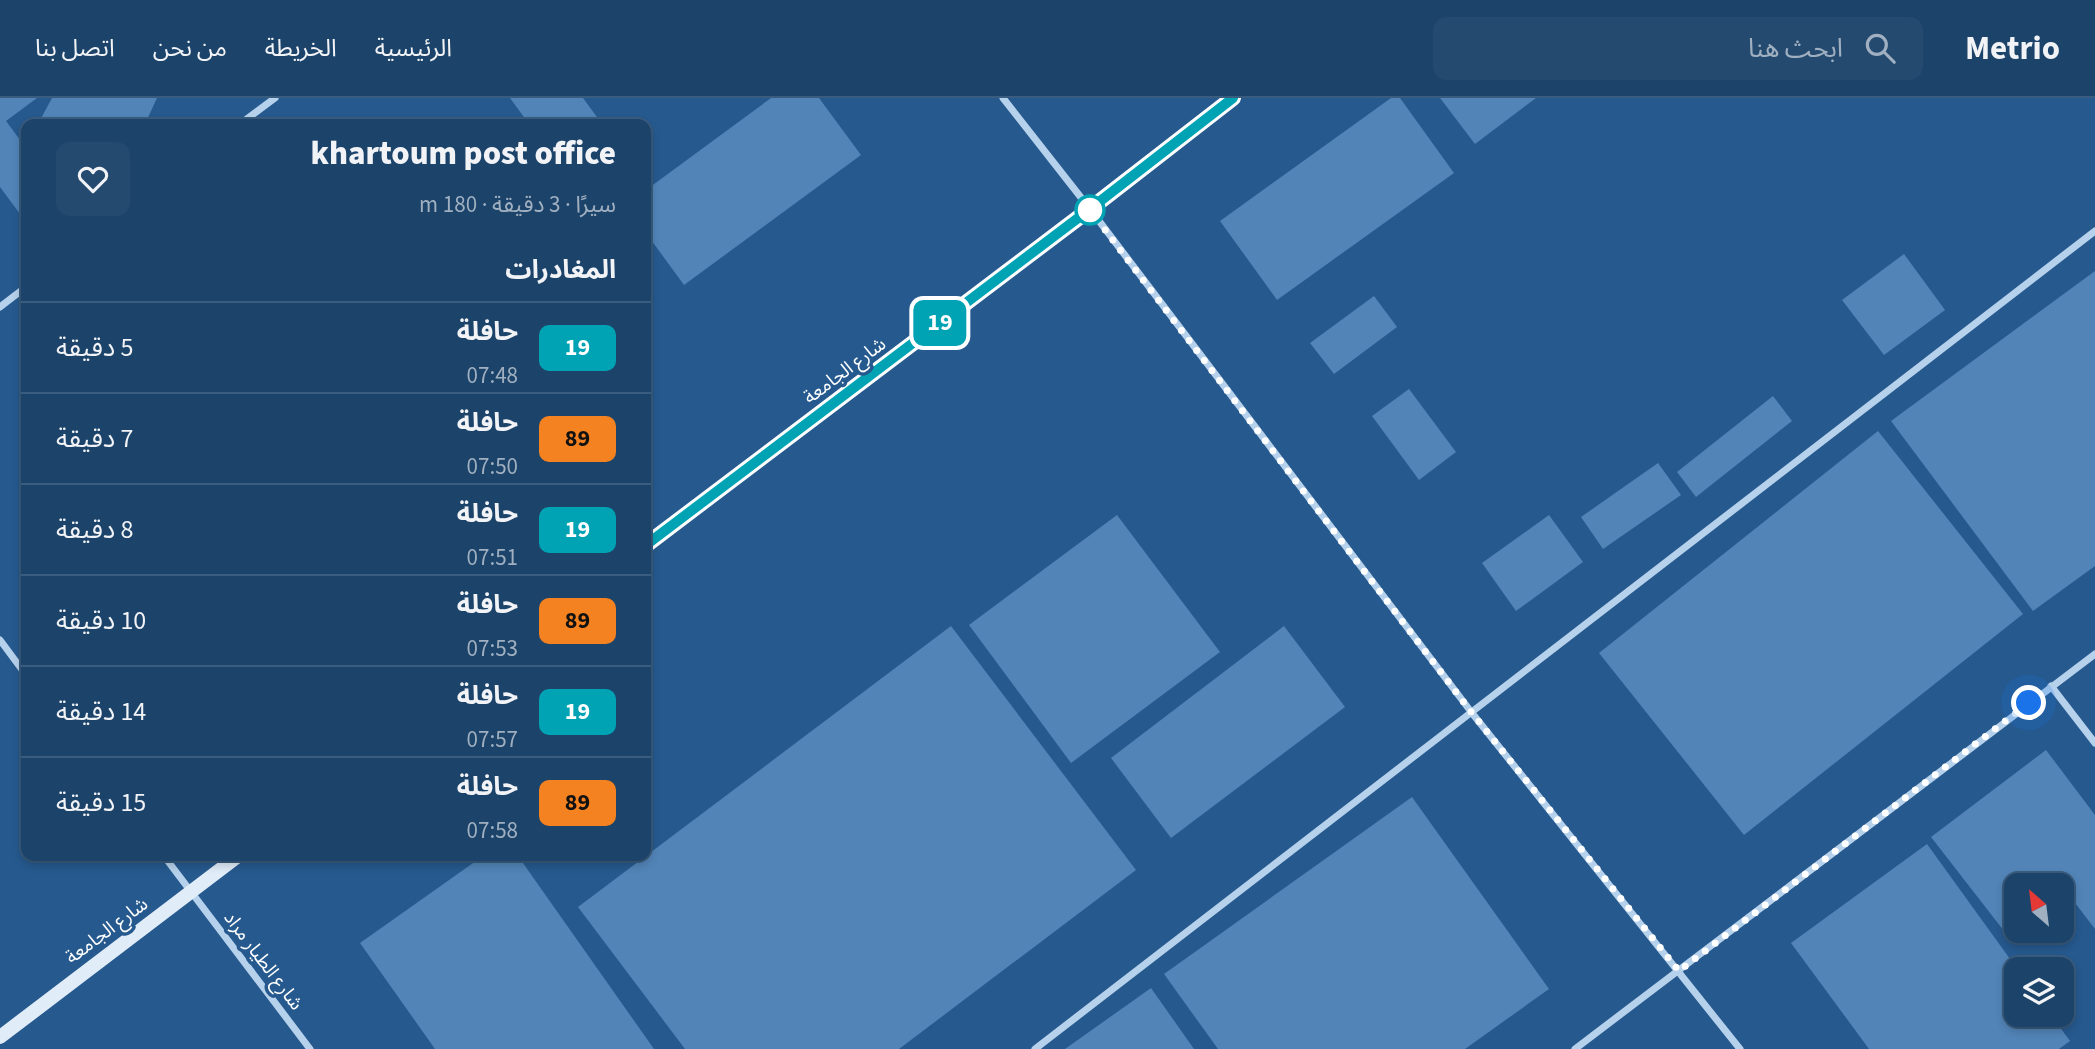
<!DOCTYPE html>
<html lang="ar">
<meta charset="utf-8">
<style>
body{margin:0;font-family:"Source Sans 3","Noto Sans Arabic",sans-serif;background:#254a70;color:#f1f3f6;direction:rtl;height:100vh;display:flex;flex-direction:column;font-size:26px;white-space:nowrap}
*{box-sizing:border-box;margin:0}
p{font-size:23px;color:#a0b0c1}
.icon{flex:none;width:38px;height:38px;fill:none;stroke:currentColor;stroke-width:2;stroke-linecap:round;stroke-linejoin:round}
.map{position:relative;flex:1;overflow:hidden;direction:ltr}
.panel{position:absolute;left:21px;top:21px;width:630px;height:742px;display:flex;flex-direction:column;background:#1c436a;border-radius:14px;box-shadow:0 4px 10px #0003,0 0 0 2px #3a5c7e;direction:rtl}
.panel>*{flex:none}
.badge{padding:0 14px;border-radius:10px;font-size:24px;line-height:46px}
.needle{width:46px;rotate:332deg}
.buttons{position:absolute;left:2004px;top:775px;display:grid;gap:14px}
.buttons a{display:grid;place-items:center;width:70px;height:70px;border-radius:14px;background:#1c436a;box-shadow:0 4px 10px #0003,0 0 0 2px #3a5c7e;font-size:35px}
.you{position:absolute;width:35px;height:35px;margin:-18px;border:5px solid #fff;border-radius:50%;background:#1a73e8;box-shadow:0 0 0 10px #1a73e833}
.map>.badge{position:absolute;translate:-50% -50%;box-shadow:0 0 0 4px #fff}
h2{padding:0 35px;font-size:26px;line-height:63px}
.round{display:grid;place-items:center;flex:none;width:74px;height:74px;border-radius:14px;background:#254a70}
.summary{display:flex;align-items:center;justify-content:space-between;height:119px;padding:0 35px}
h1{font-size:33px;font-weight:800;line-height:52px}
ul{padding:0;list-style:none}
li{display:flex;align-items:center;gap:21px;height:91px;padding:0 35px;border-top:2px solid #3a5c7e}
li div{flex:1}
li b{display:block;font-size:26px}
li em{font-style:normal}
li .badge{min-width:77px;font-weight:700;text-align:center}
header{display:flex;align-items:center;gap:42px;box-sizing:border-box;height:98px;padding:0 35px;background:#1c436a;border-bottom:2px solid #3a5c7e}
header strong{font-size:33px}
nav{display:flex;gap:38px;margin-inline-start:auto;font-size:24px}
.search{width:490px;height:63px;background:#254a70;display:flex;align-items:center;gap:18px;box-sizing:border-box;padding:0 24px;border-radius:14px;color:#a0b0c1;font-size:26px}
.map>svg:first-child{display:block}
.building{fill:#5284b7}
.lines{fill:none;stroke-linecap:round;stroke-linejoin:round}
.street{stroke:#b6d1eb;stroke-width:7}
.secondary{stroke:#e1ecf9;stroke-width:14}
.line-casing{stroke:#fff;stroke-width:16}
.line{stroke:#00a3b4;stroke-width:10}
.walk{stroke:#fff;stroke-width:7;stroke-dasharray:0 12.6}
.stop-dot{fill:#fff;stroke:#00a3b4;stroke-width:3.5}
.labels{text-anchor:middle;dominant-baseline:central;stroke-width:7;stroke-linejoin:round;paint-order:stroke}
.street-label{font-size:19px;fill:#fff;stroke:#26598e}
</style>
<header>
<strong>Metrio</strong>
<div class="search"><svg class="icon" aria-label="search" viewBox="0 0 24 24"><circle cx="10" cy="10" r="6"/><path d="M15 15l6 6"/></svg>ابحث هنا</div>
<nav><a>الرئيسية</a><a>الخريطة</a><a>من نحن</a><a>اتصل بنا</a></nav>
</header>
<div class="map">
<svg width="2095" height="951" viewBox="0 0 2095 951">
<rect width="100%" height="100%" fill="#26598e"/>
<!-- building -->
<g class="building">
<path d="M0 0H37L6 23 26 50V124L0 89Z"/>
<path d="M52 0H157L145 26H38Z"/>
<path d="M510 0H583L602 26H529Z"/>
<path d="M771 0H819L861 57 684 187 646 135V92Z"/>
<path d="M1391 0H1400L1454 75 1277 202 1220 123Z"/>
<path d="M1440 0H1536L1475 46Z"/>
<path d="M1904 156 1945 212 1884 257 1842 202Z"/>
<path d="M2095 173V468L2033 513 1891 323Z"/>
<path d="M1374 198 1397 229 1334 276 1310 245Z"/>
<path d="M1409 291 1456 354 1419 382 1372 318Z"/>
<path d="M1773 298 1792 323 1696 399 1677 374Z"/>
<path d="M1878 333 2023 516 1744 737 1599 555Z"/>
<path d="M1658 365 1681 397 1603 451 1581 419Z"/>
<path d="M1117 417 1220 554 1071 665 969 527Z"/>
<path d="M1549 417 1583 464 1516 513 1482 465Z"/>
<path d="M951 528 1136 772 899 951H685L578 809Z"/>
<path d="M1284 528 1345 609 1171 740 1111 660Z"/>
<path d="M2046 652 2095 717V831L2069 797 2062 803V788H2016V833H2022L2011 842 1931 739Z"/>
<path d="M1412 699 1549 891 1465 951H1218L1164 876Z"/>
<path d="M1927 746 2018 872H2016V917H2051L2070 943 2059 951H1869L1791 845Z"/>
<path d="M483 758H518L654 951H435L360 845Z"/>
<path d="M1151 890 1194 951H1065Z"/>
</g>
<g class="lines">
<!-- street -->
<g class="street">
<path d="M1003 0 1090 111 1472 615 1740 951"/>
<path d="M240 26 275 0"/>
<path d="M0 209 26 189"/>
<path d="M0 542 26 577"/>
<path d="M2051 588 2095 645"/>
<path d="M164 758 310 951"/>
<path d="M1035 951 2095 133"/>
<path d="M1575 951 2095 556"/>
</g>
<!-- secondary -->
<g class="secondary">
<path d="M646 447 1090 111 1233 0"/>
<path d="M0 939 238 758"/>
</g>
</g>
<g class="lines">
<!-- line casing -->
<g class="line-casing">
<path id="line" d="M646 447 1090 111 1233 0"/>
</g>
<!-- line -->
<use href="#line" class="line"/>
<!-- walk -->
<path class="walk" d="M1090 112 1472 615 1679 873 2029 605"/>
</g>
<!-- markers -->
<circle class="stop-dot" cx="1090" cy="112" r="14"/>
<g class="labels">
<!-- street labels -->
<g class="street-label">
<text transform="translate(845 273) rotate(-37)">شارع الجامعة</text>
<text transform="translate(107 833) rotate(-37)">شارع الجامعة</text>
<text transform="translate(263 863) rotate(53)">شارع الطيار مراد</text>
</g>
</g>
</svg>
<div class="buttons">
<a><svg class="needle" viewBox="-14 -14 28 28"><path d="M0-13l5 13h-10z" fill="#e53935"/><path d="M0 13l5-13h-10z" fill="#a0b0c1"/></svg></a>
<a><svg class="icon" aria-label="layers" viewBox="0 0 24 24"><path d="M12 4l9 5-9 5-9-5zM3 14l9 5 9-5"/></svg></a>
</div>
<div class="you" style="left:2029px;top:605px"></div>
<b class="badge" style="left:940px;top:225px;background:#00a3b4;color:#fff">19</b>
<section class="panel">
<div class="summary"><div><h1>khartoum post office</h1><p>سيرًا · 3 دقيقة · 180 m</p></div><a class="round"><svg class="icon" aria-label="heart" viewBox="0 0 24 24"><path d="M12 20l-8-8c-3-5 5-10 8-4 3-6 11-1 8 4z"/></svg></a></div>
<h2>المغادرات</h2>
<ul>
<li><span class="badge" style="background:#00a3b4;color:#fff">19</span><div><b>حافلة</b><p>07:48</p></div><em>5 دقيقة</em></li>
<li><span class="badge" style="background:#f58220;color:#111">89</span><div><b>حافلة</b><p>07:50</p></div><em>7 دقيقة</em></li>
<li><span class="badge" style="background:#00a3b4;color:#fff">19</span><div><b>حافلة</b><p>07:51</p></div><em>8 دقيقة</em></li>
<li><span class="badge" style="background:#f58220;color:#111">89</span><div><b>حافلة</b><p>07:53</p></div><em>10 دقيقة</em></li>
<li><span class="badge" style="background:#00a3b4;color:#fff">19</span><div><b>حافلة</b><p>07:57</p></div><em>14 دقيقة</em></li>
<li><span class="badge" style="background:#f58220;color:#111">89</span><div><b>حافلة</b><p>07:58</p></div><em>15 دقيقة</em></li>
</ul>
</section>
</div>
